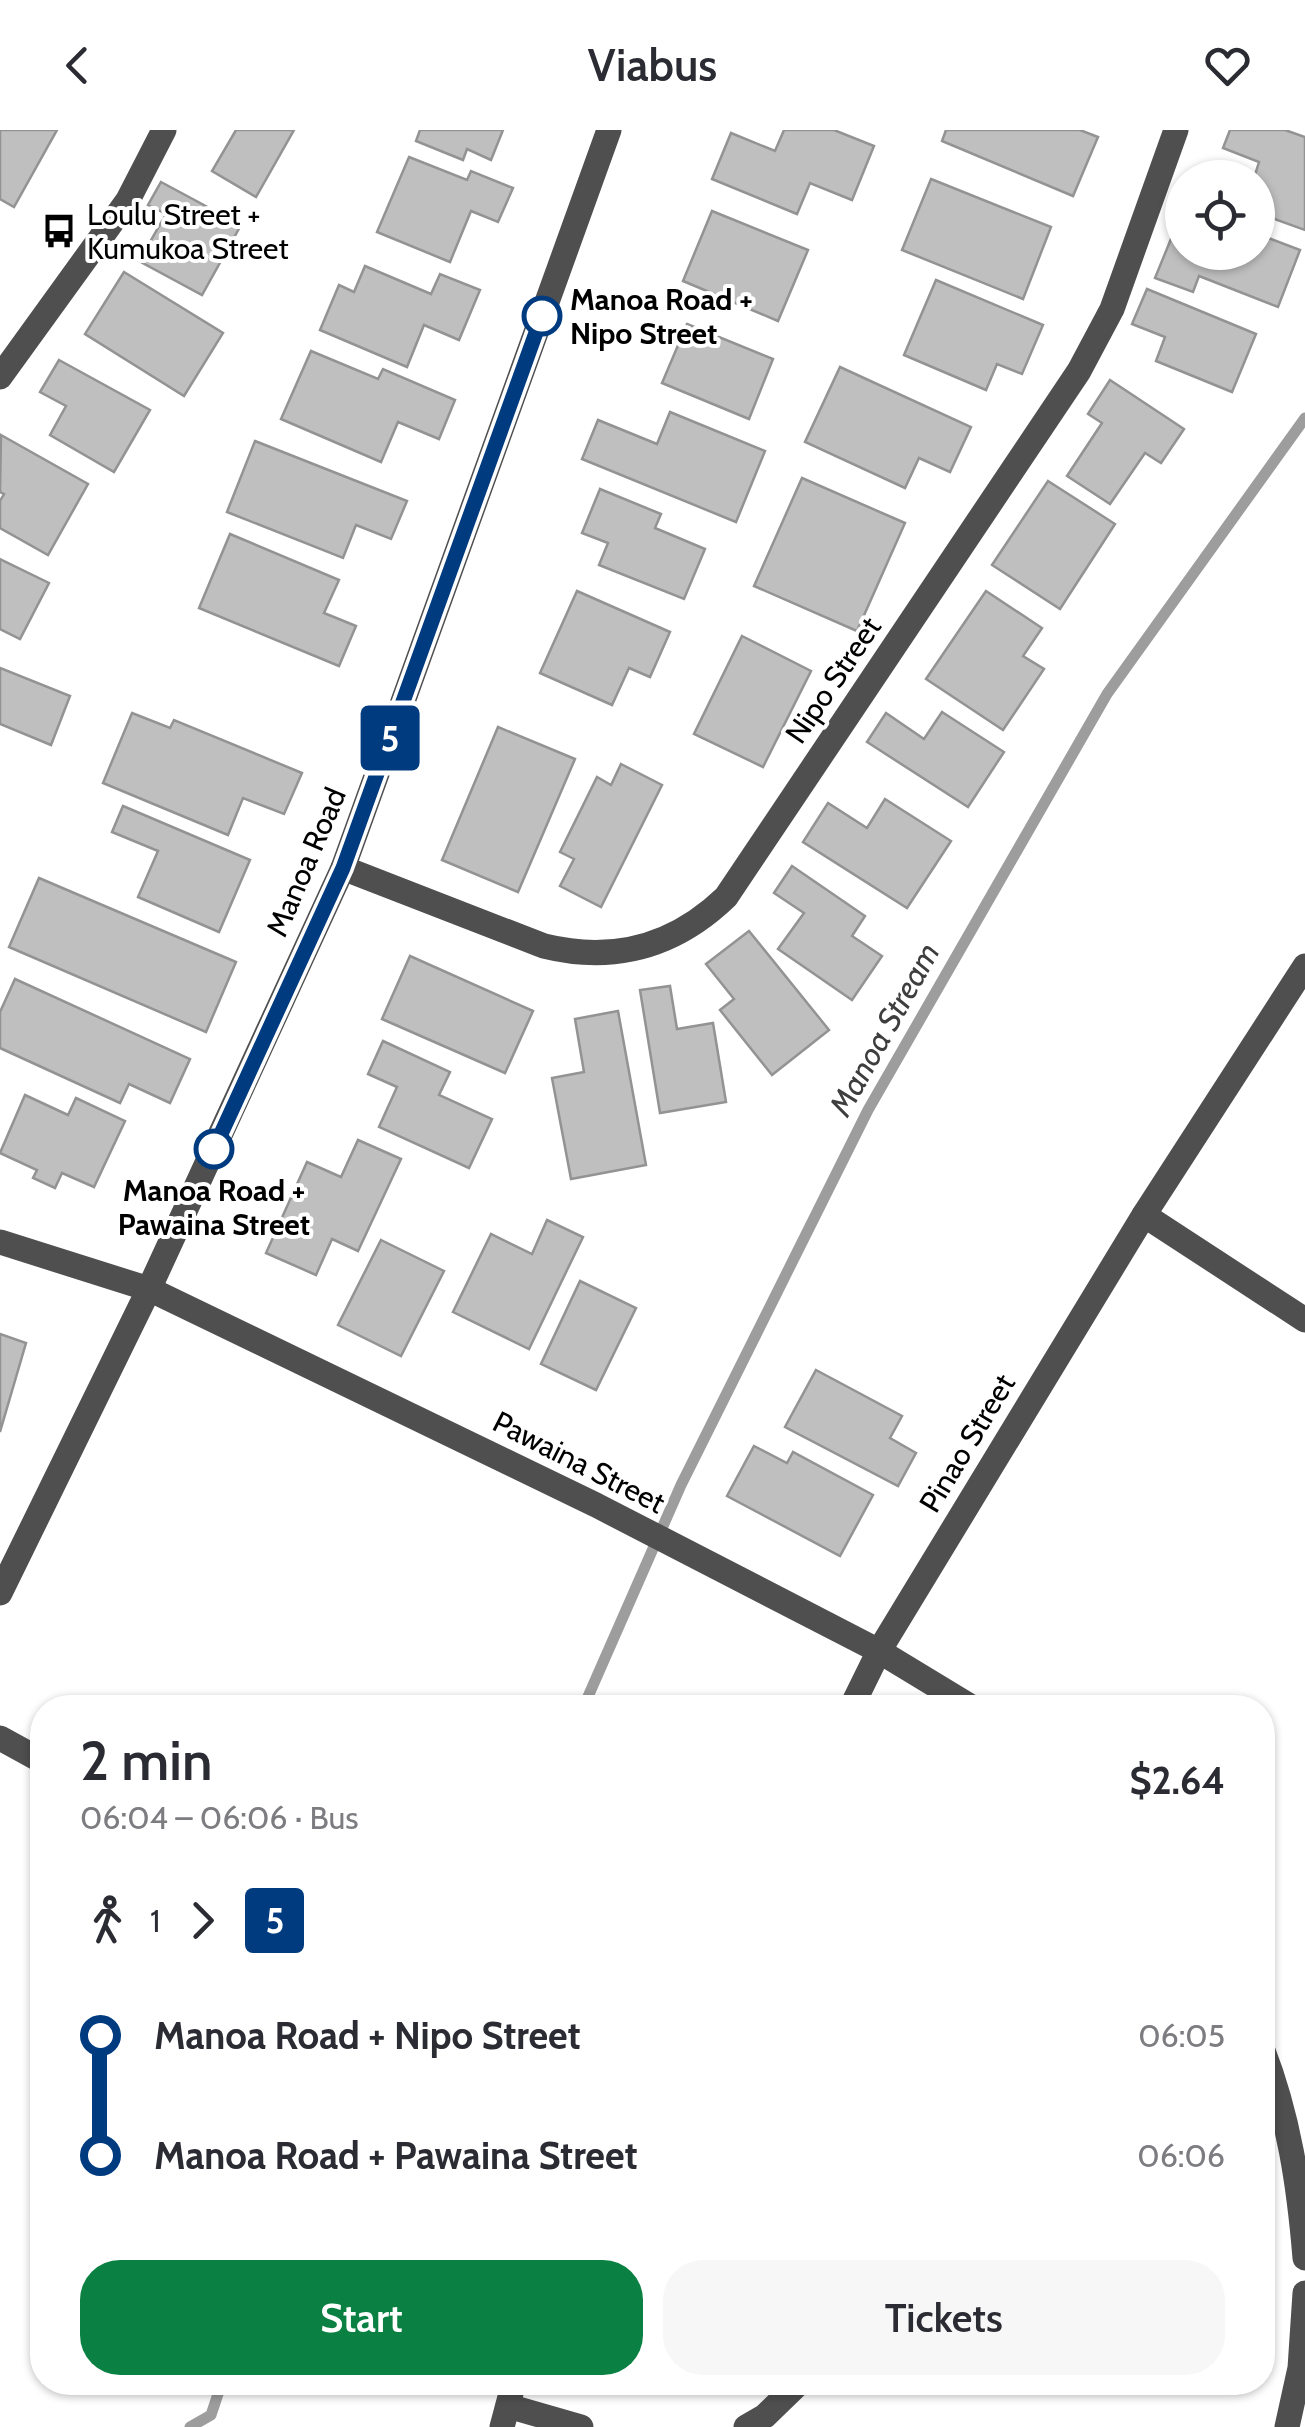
<!DOCTYPE html>
<meta charset="utf-8">
<style>
body{margin:0;font-family:Cabin,sans-serif;background:#f7f7f7;color:#2b2b33;height:100vh;display:flex;flex-direction:column;font-size:38px;white-space:nowrap}
*{box-sizing:border-box;margin:0}
p{font-size:32px;color:#7c7c81}
.icon{flex:none;width:55px;height:55px;fill:none;stroke:currentColor;stroke-width:2;stroke-linecap:round;stroke-linejoin:round}
.map{position:relative;flex:1;overflow:hidden}
.panel{position:absolute;left:30px;top:1565px;width:1245px;height:700px;display:flex;flex-direction:column;background:#fff;border-radius:40px;box-shadow:0 2px 8px #0004}
.panel>*{flex:none}
.badge{padding:0 20px;border-radius:8px;font-size:35px;line-height:65px}
.tools{position:absolute;left:1165px;top:30px;display:grid;gap:20px}
.tools a{display:grid;place-items:center;width:110px;height:110px;border-radius:50%;background:#fff;box-shadow:0 2px 8px #0004;font-size:50px}
.map>.badge{position:absolute;translate:-50% -50%;box-shadow:0 0 0 5px #fff}
.legs{display:flex;align-items:center;gap:15px;height:110px;padding:0 50px;font-size:32px}
.legs p{margin-inline-start:auto}
.head{display:flex;align-items:center;justify-content:space-between;height:170px;padding:0 50px}
h1{font-size:55px;font-weight:600;line-height:75px}
.cta{display:flex;gap:20px;margin-top:auto;padding:20px 50px}
.cta a{flex:1;height:115px;border-radius:40px;background:#0b8043;color:#fff;font-size:40px;font-weight:600;line-height:115px;text-align:center}
.cta a+a{background:#f7f7f7;color:#2b2b33}
ul{padding:0 50px;list-style:none}
li{display:flex;align-items:center;gap:35px;height:120px;font-size:38px}
li i{display:grid;place-items:center;width:15px;height:100%;margin:0 12px;background:currentColor}
li i::after{content:'';width:25px;height:25px;margin:-12px;border:8px solid;border-radius:50%;background:#fff}
li p{margin-inline-start:auto}
li:first-child i{background:linear-gradient(#0000 50%,currentColor 0)}
li:last-child i{background:linear-gradient(currentColor 50%,#0000 0)}
header{display:flex;justify-content:space-between;align-items:center;height:130px;padding:0 50px;background:#fff;font-size:45px;font-weight:600}
.map>svg:first-child{display:block}
.lines{fill:none;stroke-linecap:round;stroke-linejoin:round}
.stream{stroke:#9d9d9d;stroke-width:11}
.building{fill:#bfbfbf;stroke:#939393;stroke-width:2.5}
.minor{stroke:#4f4f4f;stroke-width:25}
.line-1-casing{stroke:#fff;stroke-width:22}
.line-1{stroke:#003b80;stroke-width:15}
.stop-1-dot{fill:#fff;stroke:#003b80;stroke-width:5}
.labels{text-anchor:middle;dominant-baseline:central;stroke-width:8;stroke-linejoin:round;paint-order:stroke}
.poi-label{font-size:30px;fill:#000;stroke:#fff;text-anchor:start}
.stop-label{font-size:30px;font-weight:bold;fill:#000;stroke:#fff;text-anchor:start}
.street-label{font-size:30px;fill:#000;stroke:#fff}
.water-label{font-size:32px;font-style:italic;fill:#3e3e3e;stroke:#fff}
</style>
<header><svg class="icon" aria-label="back" viewBox="0 0 24 24"><path d="M15 5l-7 7 7 7"/></svg>Viabus<svg class="icon" aria-label="heart" viewBox="0 0 24 24"><path d="M12 20l-8-8c-3-5 5-10 8-4 3-6 11-1 8 4z"/></svg></header>
<div class="map">
<svg width="1305" height="2297" viewBox="0 0 1305 2297">
<rect width="100%" height="100%" fill="#fff"/>
<g class="lines">
<!-- stream -->
<g class="stream">
<path d="M583 1578 681 1355 868 980 1107 564 1305 288"/>
<path d="M190 2297 211 2285 222 2252"/>
</g>
</g>
<!-- building -->
<g class="building">
<path d="M0 0H57L14 77 0 69Z"/>
<path d="M236 0H294L256 67 212 41Z"/>
<path d="M420 0H503L491 30 467 19 463 30 416 11Z"/>
<path d="M784 0H834L874 16 852 70 810 53 797 84 712 49 731 3 775 21Z"/>
<path d="M946 0H1080L1098 7 1073 66 942 11Z"/>
<path d="M1230 0H1285L1305 7V100L1258 83V48H1254L1259 32 1223 18Z"/>
<path d="M409 27 467 50 471 41 513 58 498 92 471 81 450 132 377 102Z"/>
<path d="M931 49 1051 97 1023 169 902 120Z"/>
<path d="M161 52 241 95 202 165 139 131 166 84 148 75Z"/>
<path d="M712 81 808 120 778 191 683 151Z"/>
<path d="M1173 104 1182 108V122H1258V104L1300 120 1278 177 1199 146 1193 162 1155 148Z"/>
<path d="M365 136 431 164 440 144 480 160 459 210 424 195 407 237 320 200 339 155 354 162Z"/>
<path d="M124 142 223 203 184 266 85 204Z"/>
<path d="M936 150 1043 195 1022 244 997 234 986 260 904 225Z"/>
<path d="M1147 159 1256 204 1232 262 1156 231 1165 207 1132 194Z"/>
<path d="M687 194 773 229 749 289 662 253Z"/>
<path d="M311 221 378 249 383 239 455 270 439 309 398 292 381 332 281 289Z"/>
<path d="M59 230 150 280 114 342 50 305 66 276 40 262Z"/>
<path d="M840 237 971 297 950 342 919 328 905 358 805 312Z"/>
<path d="M1110 250 1184 299 1161 333 1145 323 1110 374 1067 346 1102 293 1088 284Z"/>
<path d="M670 282 765 321 736 392 582 329 598 290 657 314Z"/>
<path d="M1 305 88 354 48 425 0 398V371L4 364 0 362Z"/>
<path d="M255 311 407 371 391 409 356 395 343 428 227 382Z"/>
<path d="M802 348 905 393 857 501 754 456Z"/>
<path d="M1048 351 1115 394 1060 479 992 435Z"/>
<path d="M600 359 661 384 655 398 705 419 684 469 599 435 608 413 582 403Z"/>
<path d="M230 404 339 450 324 483 356 496 339 536 199 478Z"/>
<path d="M0 429 49 453 20 509 0 499Z"/>
<path d="M577 461 670 502 650 547 629 538 612 575 540 543Z"/>
<path d="M986 461 1042 498 1023 526 1044 539 1003 600 926 549Z"/>
<path d="M742 506 811 541 763 637 694 604Z"/>
<path d="M0 538 70 566 51 615 0 594Z"/>
<path d="M942 582 1004 622 968 677 867 612 886 583 924 609Z"/>
<path d="M132 583 170 598 174 590 302 643 284 684 243 668 228 705 103 653Z"/>
<path d="M498 597 575 629 518 762 442 730Z"/>
<path d="M621 634 662 655 601 777 560 756 574 729 560 722 597 647 611 655Z"/>
<path d="M885 669 951 711 907 778 803 712 828 673 867 698Z"/>
<path d="M123 676 250 730 219 802 138 767 158 721 112 702Z"/>
<path d="M792 736 865 786 852 806 882 826 852 870 778 819 804 783 774 763Z"/>
<path d="M39 748 236 832 206 902 9 817Z"/>
<path d="M749 801 829 900 772 945 720 880 734 869 706 834Z"/>
<path d="M410 826 533 881 505 943 382 889Z"/>
<path d="M15 849 190 929 170 973 129 954 120 973 0 918V882Z"/>
<path d="M670 856 677 899 713 893 726 972 660 983 640 860Z"/>
<path d="M618 881 646 1035 571 1049 552 948 584 942 575 889Z"/>
<path d="M383 911 450 942 439 965 492 989 469 1038 379 997 397 957 368 944Z"/>
<path d="M25 965 68 985 76 968 125 991 94 1057 62 1043 55 1058 33 1048 37 1040 0 1023Z"/>
<path d="M358 1010 401 1029 358 1121 332 1109 316 1145 266 1123 307 1032 341 1047Z"/>
<path d="M547 1090 583 1107 529 1219 453 1182 491 1104 532 1124Z"/>
<path d="M381 1110 444 1141 401 1226 338 1195Z"/>
<path d="M580 1151 636 1178 596 1260 541 1234Z"/>
<path d="M0 1204 26 1213 0 1302Z"/>
<path d="M816 1240 902 1286 890 1308 916 1323 898 1356 785 1297Z"/>
<path d="M754 1316 787 1333 793 1322 873 1365 840 1426 727 1366Z"/>
</g>
<g class="lines">
<!-- minor -->
<g class="minor">
<path d="M0 247 128 70 164 0"/>
<path d="M343 738 544 816C613 833 674 817 726 767L1079 241 1112 179 1176 0"/>
<path d="M1144 1085 1305 1190"/>
<path d="M0 1112 149 1159 596 1375 879 1521 973 1578"/>
<path d="M0 1463 149 1159 343 738 609 0"/>
<path d="M851 1578 879 1521 1144 1085 1305 836"/>
<path d="M0 1608 42 1631"/>
<path d="M1262 1918C1289 1987 1299 2055 1305 2128"/>
<path d="M508 2276 581 2297"/>
<path d="M502 2297 514 2252"/>
<path d="M746 2297 765 2286 800 2252"/>
<path d="M1287 2297 1300 2238 1305 2163"/>
</g>
</g>
<g class="lines">
<!-- line-1 casing -->
<g class="line-1-casing">
<path id="line-1" d="M214 1019 343 738 542 186"/>
</g>
<!-- line-1 -->
<use href="#line-1" class="line-1"/>
</g>
<!-- icons -->
<defs>
<g id="bus-bare" transform="scale(2.7)"><path d="M-5-6H5V4H4V6H2V4H-2V6H-4V4H-5ZM-3.5-4V0h7V-4ZM-3.5 1.2v1.5H-2V1.2ZM2 1.2v1.5H3.5V1.2Z" fill="#000" stroke="#fff" stroke-width="2.5" paint-order="stroke"/></g>
</defs>
<g fill-rule="evenodd">
<use href="#bus-bare" x="59" y="101"/>
</g>
<!-- markers -->
<g class="stop-1-dot">
<circle cx="542" cy="186" r="18"/>
<circle cx="214" cy="1019" r="18"/>
</g>
<g class="labels">
<!-- poi labels -->
<g class="poi-label">
<text x="87" y="84">Loulu Street +<tspan x="87" dy="34">Kumukoa Street</tspan></text>
</g>
<!-- stop labels -->
<g class="stop-label">
<text x="570" y="169">Manoa Road +<tspan x="570" dy="34">Nipo Street</tspan></text>
<text x="214" y="1060" text-anchor="middle">Manoa Road +<tspan x="214" dy="34">Pawaina Street</tspan></text>
</g>
<!-- street labels -->
<g class="street-label">
<text transform="translate(833 550) rotate(-56)">Nipo Street</text>
<text transform="translate(306 732) rotate(-67)">Manoa Road</text>
<text transform="translate(967 1313) rotate(-59)">Pinao Street</text>
<text transform="translate(579 1332) rotate(27)">Pawaina Street</text>
</g>
<!-- water labels -->
<g class="water-label">
<text transform="translate(884 899) rotate(-61)">Manoa Stream</text>
</g>
</g>
</svg>
<div class="tools">
<a><svg class="icon" aria-label="locate" viewBox="0 0 24 24"><circle cx="12" cy="12" r="6"/><path d="M12 2v4M12 18v4M2 12h4M18 12h4"/></svg></a>
</div>
<b class="badge" style="left:390px;top:608px;background:#003b80;color:#fff">5</b>
<section class="panel">
<div class="head"><div><h1>2 min</h1><p>06:04 – 06:06 · Bus</p></div><b>$2.64</b></div>
<div class="legs"><svg class="icon" aria-label="walk" viewBox="0 0 24 24"><circle cx="13" cy="4" r="2"/><path d="M13 8l-2 6 4 7M11 14l-3 7M7 12l3-4h3l4 4"/></svg>1<svg class="icon" aria-label="forward" viewBox="0 0 24 24"><path d="M9 5l7 7-7 7"/></svg><b class="badge" style="background:#003b80;color:#fff">5</b></div>
<ul>
<li><i style="color:#003b80"></i><b>Manoa Road + Nipo Street</b><p>06:05</p></li>
<li><i style="color:#003b80"></i><b>Manoa Road + Pawaina Street</b><p>06:06</p></li>
</ul>
<div class="cta"><a>Start</a><a>Tickets</a></div>
</section>
</div>
